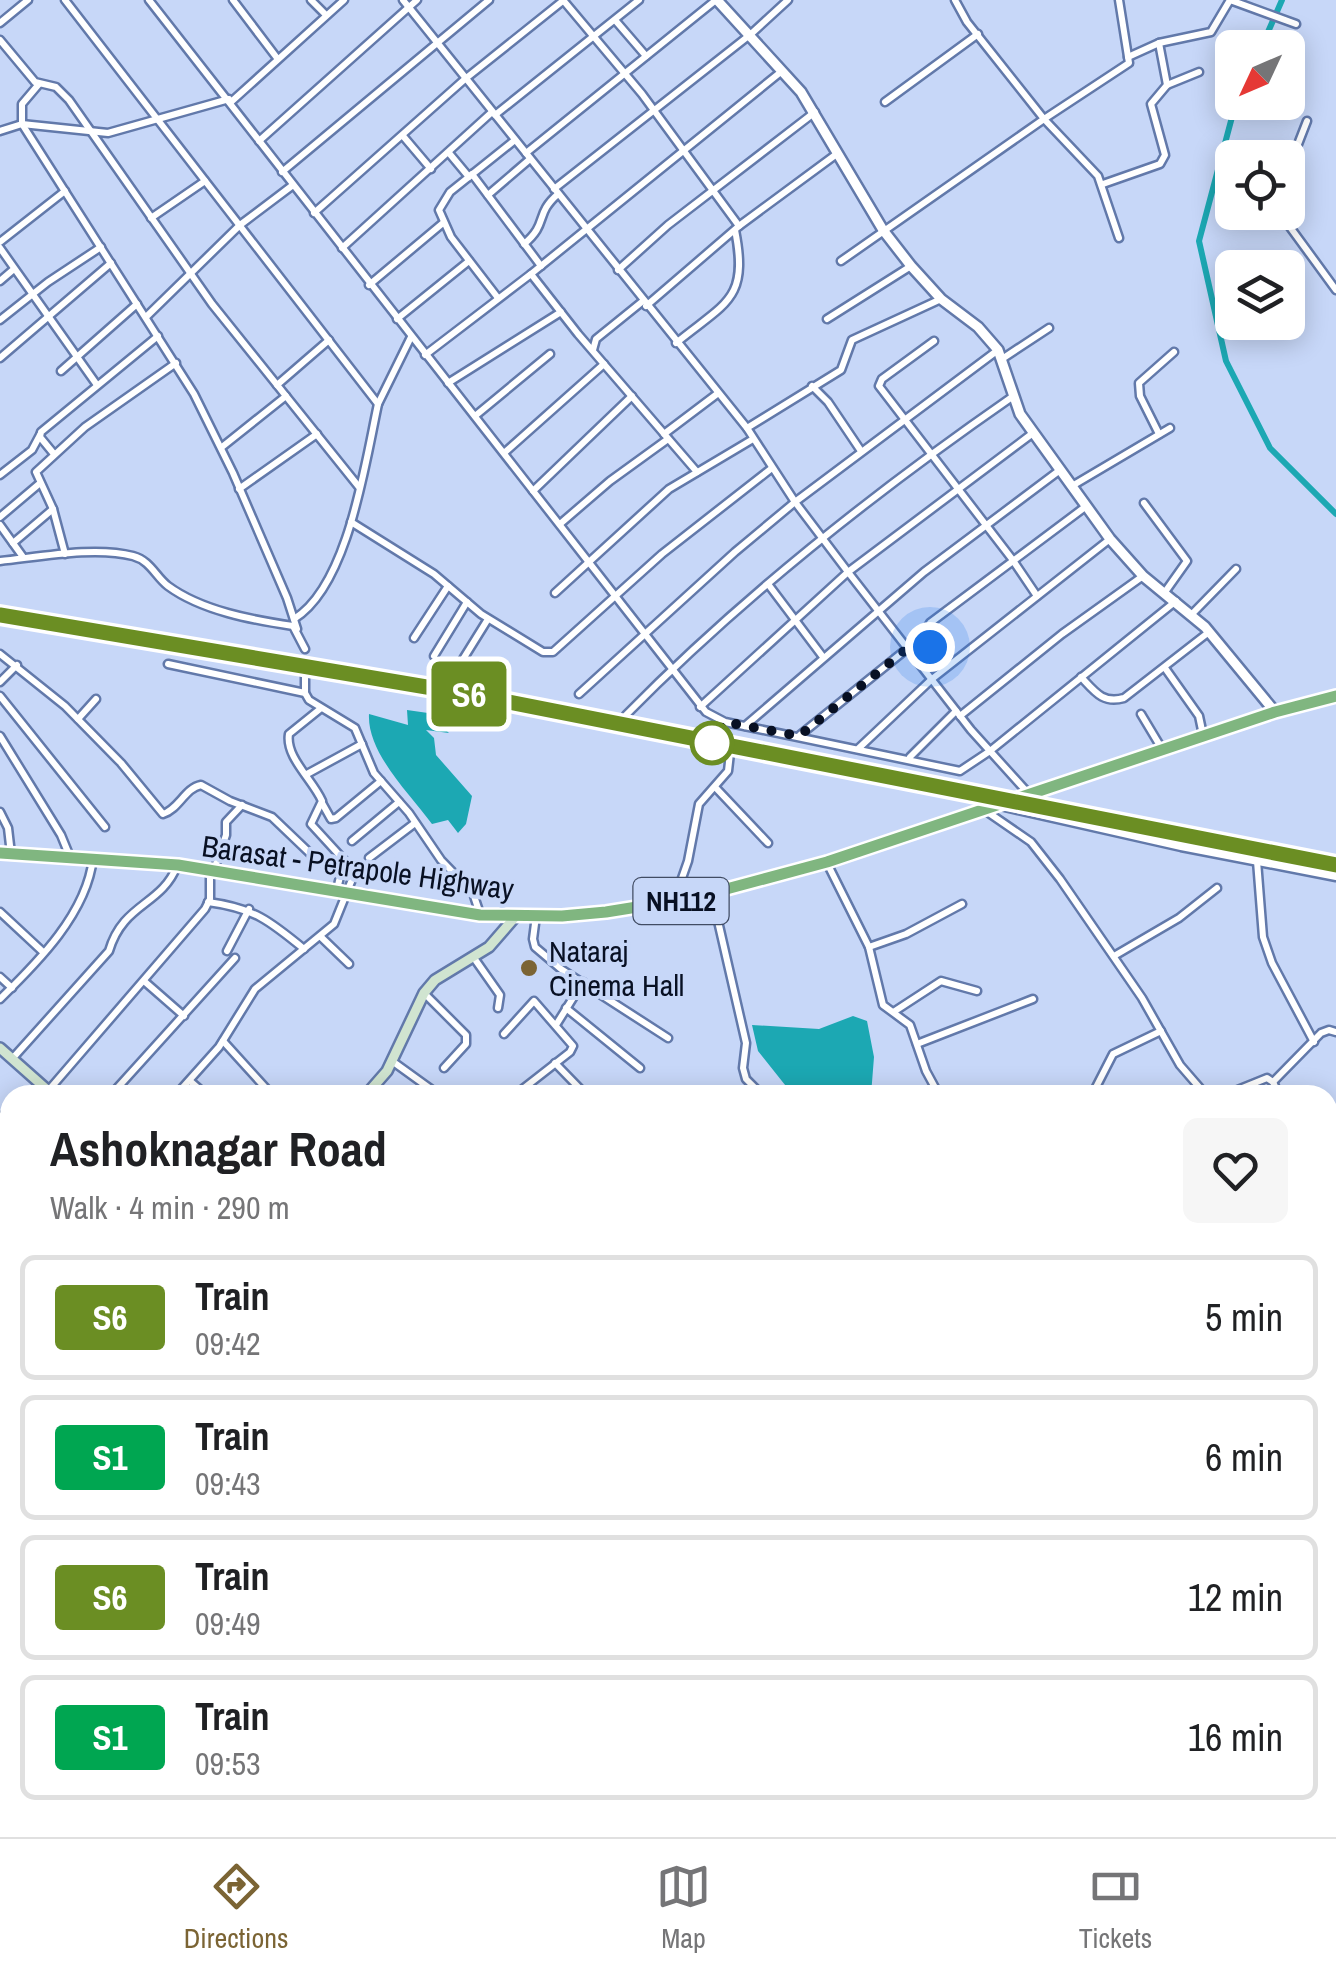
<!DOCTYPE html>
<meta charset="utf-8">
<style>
body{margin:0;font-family:"Archivo Narrow",sans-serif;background:#f6f6f6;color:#202124;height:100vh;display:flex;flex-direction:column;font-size:38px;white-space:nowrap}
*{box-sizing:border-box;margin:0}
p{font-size:32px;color:#757577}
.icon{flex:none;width:55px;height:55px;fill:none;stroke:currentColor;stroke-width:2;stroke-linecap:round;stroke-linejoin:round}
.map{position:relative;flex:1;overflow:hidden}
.sheet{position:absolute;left:0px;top:1085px;width:1338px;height:752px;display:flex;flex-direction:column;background:#fff;border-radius:30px 30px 0 0;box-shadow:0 5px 25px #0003}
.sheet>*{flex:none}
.badge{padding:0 20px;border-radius:8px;font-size:35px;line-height:65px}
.needle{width:65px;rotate:226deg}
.buttons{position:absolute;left:1215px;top:30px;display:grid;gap:20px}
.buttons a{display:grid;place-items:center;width:90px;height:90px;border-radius:15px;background:#fff;box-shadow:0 5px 25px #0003;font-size:50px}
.you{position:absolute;width:50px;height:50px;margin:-25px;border:8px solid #fff;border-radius:50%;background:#1a73e8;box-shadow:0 0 0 15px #1a73e833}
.map>.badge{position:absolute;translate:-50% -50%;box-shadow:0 0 0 5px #fff}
.round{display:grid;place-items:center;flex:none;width:105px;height:105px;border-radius:15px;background:#f6f6f6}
.head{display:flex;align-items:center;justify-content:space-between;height:170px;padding:0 50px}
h1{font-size:48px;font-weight:800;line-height:75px}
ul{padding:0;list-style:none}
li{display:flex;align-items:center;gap:30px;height:125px;margin:0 20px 15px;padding:0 30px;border:5px solid #e0e0e0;border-radius:15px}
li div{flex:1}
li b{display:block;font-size:38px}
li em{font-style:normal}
li .badge{min-width:110px;font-weight:700;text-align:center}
.tab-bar{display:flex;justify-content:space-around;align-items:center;height:140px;border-top:2px solid #e0e0e0;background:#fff;font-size:28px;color:#757577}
.tab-bar a{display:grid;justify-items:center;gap:5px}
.tab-bar .on{color:#7b6434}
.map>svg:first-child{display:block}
.built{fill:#b6ceff}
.green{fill:#dcad43}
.water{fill:#1ca8b3}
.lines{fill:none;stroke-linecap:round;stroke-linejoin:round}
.canal{stroke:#1ca8b3;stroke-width:6}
.minor-casing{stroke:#6279aa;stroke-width:11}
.tertiary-casing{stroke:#6279aa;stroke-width:14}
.secondary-casing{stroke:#6279aa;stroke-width:14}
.trunk-casing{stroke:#fff;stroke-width:16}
.minor{stroke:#fff;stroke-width:6}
.tertiary{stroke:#fff;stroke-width:9}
.secondary{stroke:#d0e4d0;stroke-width:9}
.trunk{stroke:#80b680;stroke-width:11}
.rail-casing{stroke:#232c41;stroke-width:6}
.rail{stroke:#c7d7f8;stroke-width:2.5;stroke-dasharray:8;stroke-linecap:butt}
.line-casing{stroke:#fff;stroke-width:22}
.line{stroke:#6b8e23;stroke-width:15}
.walk{stroke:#081023;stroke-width:10;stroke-dasharray:0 18}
.stop-dot{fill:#fff;stroke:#6b8e23;stroke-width:5}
.poi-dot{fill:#7b6434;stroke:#c7d7f8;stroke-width:4}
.labels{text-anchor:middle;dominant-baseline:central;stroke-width:8;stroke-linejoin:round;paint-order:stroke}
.shield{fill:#c7d7f8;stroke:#414c63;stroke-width:2.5}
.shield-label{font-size:28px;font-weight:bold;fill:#081023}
.street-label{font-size:30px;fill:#081023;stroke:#c7d7f8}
.poi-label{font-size:30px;fill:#081023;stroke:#c7d7f8;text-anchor:start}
</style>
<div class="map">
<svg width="1336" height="1837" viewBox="0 0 1336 1837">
<rect width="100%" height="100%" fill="#c7d7f8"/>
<!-- built -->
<path class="built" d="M10 1748V1828H224L230 1837H0V1752Z"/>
<!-- green -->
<path class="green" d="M0 1119 10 1128V1191L0 1193Z"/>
<!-- water -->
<g class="water">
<path d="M407 710 428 713 449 733 426 730 434 738 436 755 472 796 466 824 458 833 448 820 432 824C410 794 367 753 369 714L408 725Z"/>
<path d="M853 1016 867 1021 874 1057 871 1095H793L758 1051 752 1025 819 1029Z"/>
</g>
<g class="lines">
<!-- canal -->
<g class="canal">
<path d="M1261 48 1282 0"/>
<path d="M1236 102 1199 241 1226 361 1270 448 1336 514"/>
</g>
<!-- minor casing -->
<g class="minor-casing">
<g id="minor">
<path d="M65 0 378 404C365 464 348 586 294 619"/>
<path d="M149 0 706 712 725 722 960 771 990 751 1176 601"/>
<path d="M233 0 277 58"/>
<path d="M311 0 326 15"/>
<path d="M403 0 747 428 795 502 848 572 971 730 1028 793"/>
<path d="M563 0 642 94 739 226"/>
<path d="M955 0 967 22 1044 119 1129 63 1119 0"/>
<path d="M615 20 646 56"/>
<path d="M0 23 28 0"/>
<path d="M0 40 35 82 56 87 69 100 212 304 359 487"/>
<path d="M1128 57 1159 43 1211 32 1230 0 1296 24"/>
<path d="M39 84 22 104V124L194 394 233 473 287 598 297 629"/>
<path d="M1167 85 1199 72"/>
<path d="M231 102 344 0"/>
<path d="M885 102 978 34"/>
<path d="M495 115 639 0"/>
<path d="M0 131 22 124 108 133 229 99"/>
<path d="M403 136 431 169"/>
<path d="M259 141 417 0"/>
<path d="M449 153 469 177"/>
<path d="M526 153 716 0"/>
<path d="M1288 170 1307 121"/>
<path d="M282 172 489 0"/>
<path d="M472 174 541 266"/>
<path d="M1103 184 1160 164 1165 155 1151 104 1167 85 1159 43"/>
<path d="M554 189 751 34 788 0"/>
<path d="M488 195 530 159"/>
<path d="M1279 212 1336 290"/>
<path d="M314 213 465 79 564 0"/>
<path d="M151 218 205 181"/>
<path d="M0 242 65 191"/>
<path d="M524 244C549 223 534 215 558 194"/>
<path d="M0 248 97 385"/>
<path d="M342 248 492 112"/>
<path d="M841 261 1044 119 1098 176 1119 238"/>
<path d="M618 270 668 225 815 112"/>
<path d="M531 274 578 334 697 472"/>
<path d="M0 281 14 269"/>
<path d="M369 285 443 223"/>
<path d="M498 298 451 237 439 210 450 192 515 140"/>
<path d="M646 306 739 226 838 153"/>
<path d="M146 317 240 225 293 185"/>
<path d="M397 319 469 261"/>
<path d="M827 319 911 266"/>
<path d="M0 320 48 282 101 247"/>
<path d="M934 341 882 379 879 386 1012 559 1037 596"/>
<path d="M676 343C726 302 749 300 735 230"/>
<path d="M593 350 596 339 643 301"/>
<path d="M425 355 531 274 782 71"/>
<path d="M0 358 111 263"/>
<path d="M1002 359 1049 328"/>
<path d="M61 371 137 304"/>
<path d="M448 383 561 312"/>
<path d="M277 385 329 340"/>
<path d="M812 386 828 402 861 451"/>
<path d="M378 404 411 337"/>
<path d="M475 416 550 354"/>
<path d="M747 428 841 370 852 340 941 299"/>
<path d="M664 434 717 394"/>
<path d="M1159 434 1140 396 1139 383 1174 352"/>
<path d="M222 447 286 396"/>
<path d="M504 453 604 364"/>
<path d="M54 454 40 437 41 432 158 336"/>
<path d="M0 475 32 450 40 435"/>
<path d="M1072 486 1170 428"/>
<path d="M239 489 317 434"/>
<path d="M533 491 632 396"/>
<path d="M1144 503 1187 561 1165 592"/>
<path d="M0 517 39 484"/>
<path d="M351 522 434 574 481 614 543 652H553L662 554 772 468"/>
<path d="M560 524 610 481 668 439"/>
<path d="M0 525 23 557"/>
<path d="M13 543 53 509"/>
<path d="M65 554 53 509 36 472 85 427 176 363"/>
<path d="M0 561C39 557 95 546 133 556 151 561 155 576 168 586 202 611 253 620 293 626L305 649"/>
<path d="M768 584 823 657"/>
<path d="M555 593 669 489 753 439"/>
<path d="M1192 614 1236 569"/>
<path d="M414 638 448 586"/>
<path d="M0 654 65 706 121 763 163 814C179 809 185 788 201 785L230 801 272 817 317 860 342 869 337 889"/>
<path d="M434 656 467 602"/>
<path d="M917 659 934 642 927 628 930 623 1085 507"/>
<path d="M168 664 305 693"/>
<path d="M460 664 488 619"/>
<path d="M1165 668 1199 716 1203 735"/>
<path d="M305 675V693L309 700 355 728 374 773 409 813 441 860 473 893 480 914"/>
<path d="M1081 677C1095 692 1103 704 1124 698L1209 632"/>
<path d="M0 682 17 665"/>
<path d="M579 694 735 552 795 502 998 350"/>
<path d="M0 696 105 827"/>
<path d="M700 707 848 572 1033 433"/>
<path d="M1141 714 1162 749"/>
<path d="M626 715C743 596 875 492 1012 397"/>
<path d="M960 716 1062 634 1143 576"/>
<path d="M78 719 96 699"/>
<path d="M745 726 924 572 1060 470"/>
<path d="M800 735 908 648"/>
<path d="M0 736 61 835 70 857"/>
<path d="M859 748 932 679 1110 539"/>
<path d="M910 757 956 711"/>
<path d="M307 774 362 744"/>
<path d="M715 787 768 843"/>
<path d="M322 803 331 819 336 818 381 781"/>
<path d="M1000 806 1181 847 1336 877"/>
<path d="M986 811 1031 842 1060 879 1142 998 1180 1065 1206 1095"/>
<path d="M0 812 8 828 11 854"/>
<path d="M352 841 399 802"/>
<path d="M369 858 415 823"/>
<path d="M1257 861 1263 937 1272 963 1314 1042"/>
<path d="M827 863 869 947 883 1005 910 1025 926 1071 939 1095"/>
<path d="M214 870 226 835V822L242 805"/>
<path d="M712 895 746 1043 743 1068 746 1079 762 1095"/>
<path d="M674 901 688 861 699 804 728 771 730 753"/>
<path d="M208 902C254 908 270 921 304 949"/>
<path d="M0 912 43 952"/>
<path d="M536 916 533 939 535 947 561 969 668 1038"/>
<path d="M321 937 349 964"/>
<path d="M869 947 906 934 962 904"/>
<path d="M227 951 249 909"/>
<path d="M1114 956 1179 918 1217 888"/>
<path d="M474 958 500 995 498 1008"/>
<path d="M0 977 12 988"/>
<path d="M144 981 184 1016"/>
<path d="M424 993 466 1035V1044L444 1068"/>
<path d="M0 999C38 962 87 913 93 858"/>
<path d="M566 1008 640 1068"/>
<path d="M895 1011 941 981 977 991"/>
<path d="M556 1025 583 982"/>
<path d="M504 1034 534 1001 573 1046 570 1052 515 1095"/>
<path d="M223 1041 272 1095"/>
<path d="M917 1044 1033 999"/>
<path d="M12 1059 109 951C123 903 161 906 177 866"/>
<path d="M392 1061 439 1095"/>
<path d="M555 1063 586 1095"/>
<path d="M190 1081 206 1095"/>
<path d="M1273 1082 1321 1033 1329 1030 1336 1032"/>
<path d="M48 1091 205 909 210 899V872"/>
<path d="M111 1095 235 958"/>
<path d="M176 1095 219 1047 255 989 334 924 355 872 311 824 322 801C313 780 285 757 289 734L320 709"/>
<path d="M1092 1095 1113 1054 1161 1031"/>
<path d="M1225 1095 1267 1078 1273 1082 1279 1095"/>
<path d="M0 1116 10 1125"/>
<path d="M0 1202 10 1200"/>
<path d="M1328 1287 1336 1296"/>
<path d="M0 1293 10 1289"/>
<path d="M1328 1353 1336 1344"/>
<path d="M0 1390 10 1389"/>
<path d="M0 1446 10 1443"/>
<path d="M1328 1470 1336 1465"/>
<path d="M1328 1486 1336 1493"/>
<path d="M0 1491 10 1537"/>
<path d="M1328 1564 1336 1565"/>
<path d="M0 1579 10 1577"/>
<path d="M1328 1636 1336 1630"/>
<path d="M0 1675 10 1665"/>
<path d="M0 1751 10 1746"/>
<path d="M1328 1783 1336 1777"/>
<path d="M0 1816 10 1810"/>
<path d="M152 1828 161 1837"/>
<path d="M226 1828 230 1837"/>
<path d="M296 1828 306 1837"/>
<path d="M369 1828 376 1837"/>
<path d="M539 1828 547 1837"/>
<path d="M613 1828 620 1837"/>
<path d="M1026 1828 1039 1837"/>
<path d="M1175 1828 1179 1837"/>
<path d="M1239 1828 1244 1837"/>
<path d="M1301 1828 1305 1837"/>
<path d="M132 1837 133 1828"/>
<path d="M458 1837 467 1828"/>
<path d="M624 1837 640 1828"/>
<path d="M890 1837 894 1828"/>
<path d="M969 1837 974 1828"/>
<path d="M1004 1837 1012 1828"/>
<path d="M1141 1837 1157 1828"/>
</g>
</g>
<!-- tertiary casing -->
<g class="tertiary-casing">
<path id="tertiary" d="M717 0 801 92 883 230 911 266 941 299 978 327 998 350 1020 414 1110 539 1143 576 1205 627 1275 712"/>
</g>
<!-- secondary casing -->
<g class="secondary-casing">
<g id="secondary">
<path d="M0 1048 53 1095"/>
<path d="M366 1095 387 1071 424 993 435 980 489 947 515 917"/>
<path d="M0 1349 10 1348"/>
<path d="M802 1828 812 1837"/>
</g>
</g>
<!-- trunk casing -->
<g class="trunk-casing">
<path id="trunk" d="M0 853 178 865 480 915 562 916 606 912 693 898 827 862 1275 712 1336 696"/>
</g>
<!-- minor -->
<use href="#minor" class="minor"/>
<!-- tertiary -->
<use href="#tertiary" class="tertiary"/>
<!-- secondary -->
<use href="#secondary" class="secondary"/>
<!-- trunk -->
<use href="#trunk" class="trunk"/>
<!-- rail casing -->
<g class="rail-casing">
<path id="rail" d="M0 609 469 689 1012 799 1336 860"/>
</g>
<!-- rail -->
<use href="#rail" class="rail"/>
</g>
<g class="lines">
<!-- line casing -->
<g class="line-casing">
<path id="line" d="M0 615 468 694 1336 865"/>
</g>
<!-- line -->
<use href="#line" class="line"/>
<!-- walk -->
<path class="walk" d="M712 743 725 722 799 736 908 648 916 660 930 647"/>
</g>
<!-- markers -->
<circle class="stop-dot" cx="712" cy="743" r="20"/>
<circle class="poi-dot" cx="529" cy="968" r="10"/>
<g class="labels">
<!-- shield labels -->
<rect class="shield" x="633.5" y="878" width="95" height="46" rx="8"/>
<g class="shield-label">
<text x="681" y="901">NH112</text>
</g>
<!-- street labels -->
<g class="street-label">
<text transform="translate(358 867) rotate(8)">Barasat - Petrapole Highway</text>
</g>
<!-- poi labels -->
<g class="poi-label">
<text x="549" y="951">Nataraj<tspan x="549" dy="34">Cinema Hall</tspan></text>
</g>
</g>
</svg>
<div class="buttons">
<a><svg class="needle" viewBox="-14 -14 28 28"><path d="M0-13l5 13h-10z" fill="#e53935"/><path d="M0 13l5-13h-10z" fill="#757577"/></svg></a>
<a><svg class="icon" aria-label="locate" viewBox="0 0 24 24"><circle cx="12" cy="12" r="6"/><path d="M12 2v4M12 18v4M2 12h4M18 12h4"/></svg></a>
<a><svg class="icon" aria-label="layers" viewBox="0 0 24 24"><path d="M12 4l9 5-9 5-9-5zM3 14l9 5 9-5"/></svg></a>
</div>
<div class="you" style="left:930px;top:647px"></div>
<b class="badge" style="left:469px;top:694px;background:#6b8e23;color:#fff">S6</b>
<section class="sheet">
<div class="head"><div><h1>Ashoknagar Road</h1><p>Walk · 4 min · 290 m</p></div><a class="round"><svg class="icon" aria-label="heart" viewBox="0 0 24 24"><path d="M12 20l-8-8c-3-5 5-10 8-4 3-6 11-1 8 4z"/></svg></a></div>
<ul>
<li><span class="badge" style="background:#6b8e23;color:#fff">S6</span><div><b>Train</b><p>09:42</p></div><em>5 min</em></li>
<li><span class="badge" style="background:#00a651;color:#fff">S1</span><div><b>Train</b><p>09:43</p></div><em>6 min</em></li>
<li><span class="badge" style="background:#6b8e23;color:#fff">S6</span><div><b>Train</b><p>09:49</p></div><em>12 min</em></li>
<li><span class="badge" style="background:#00a651;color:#fff">S1</span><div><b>Train</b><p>09:53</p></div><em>16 min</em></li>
</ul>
</section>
</div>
<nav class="tab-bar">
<a class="on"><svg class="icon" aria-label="directions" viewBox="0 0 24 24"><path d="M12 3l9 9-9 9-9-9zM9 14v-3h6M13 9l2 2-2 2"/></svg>Directions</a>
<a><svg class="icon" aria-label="map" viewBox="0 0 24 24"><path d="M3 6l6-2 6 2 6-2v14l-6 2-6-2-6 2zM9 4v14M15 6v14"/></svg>Map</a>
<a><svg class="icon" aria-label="tickets" viewBox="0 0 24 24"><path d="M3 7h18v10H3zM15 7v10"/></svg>Tickets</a>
</nav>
